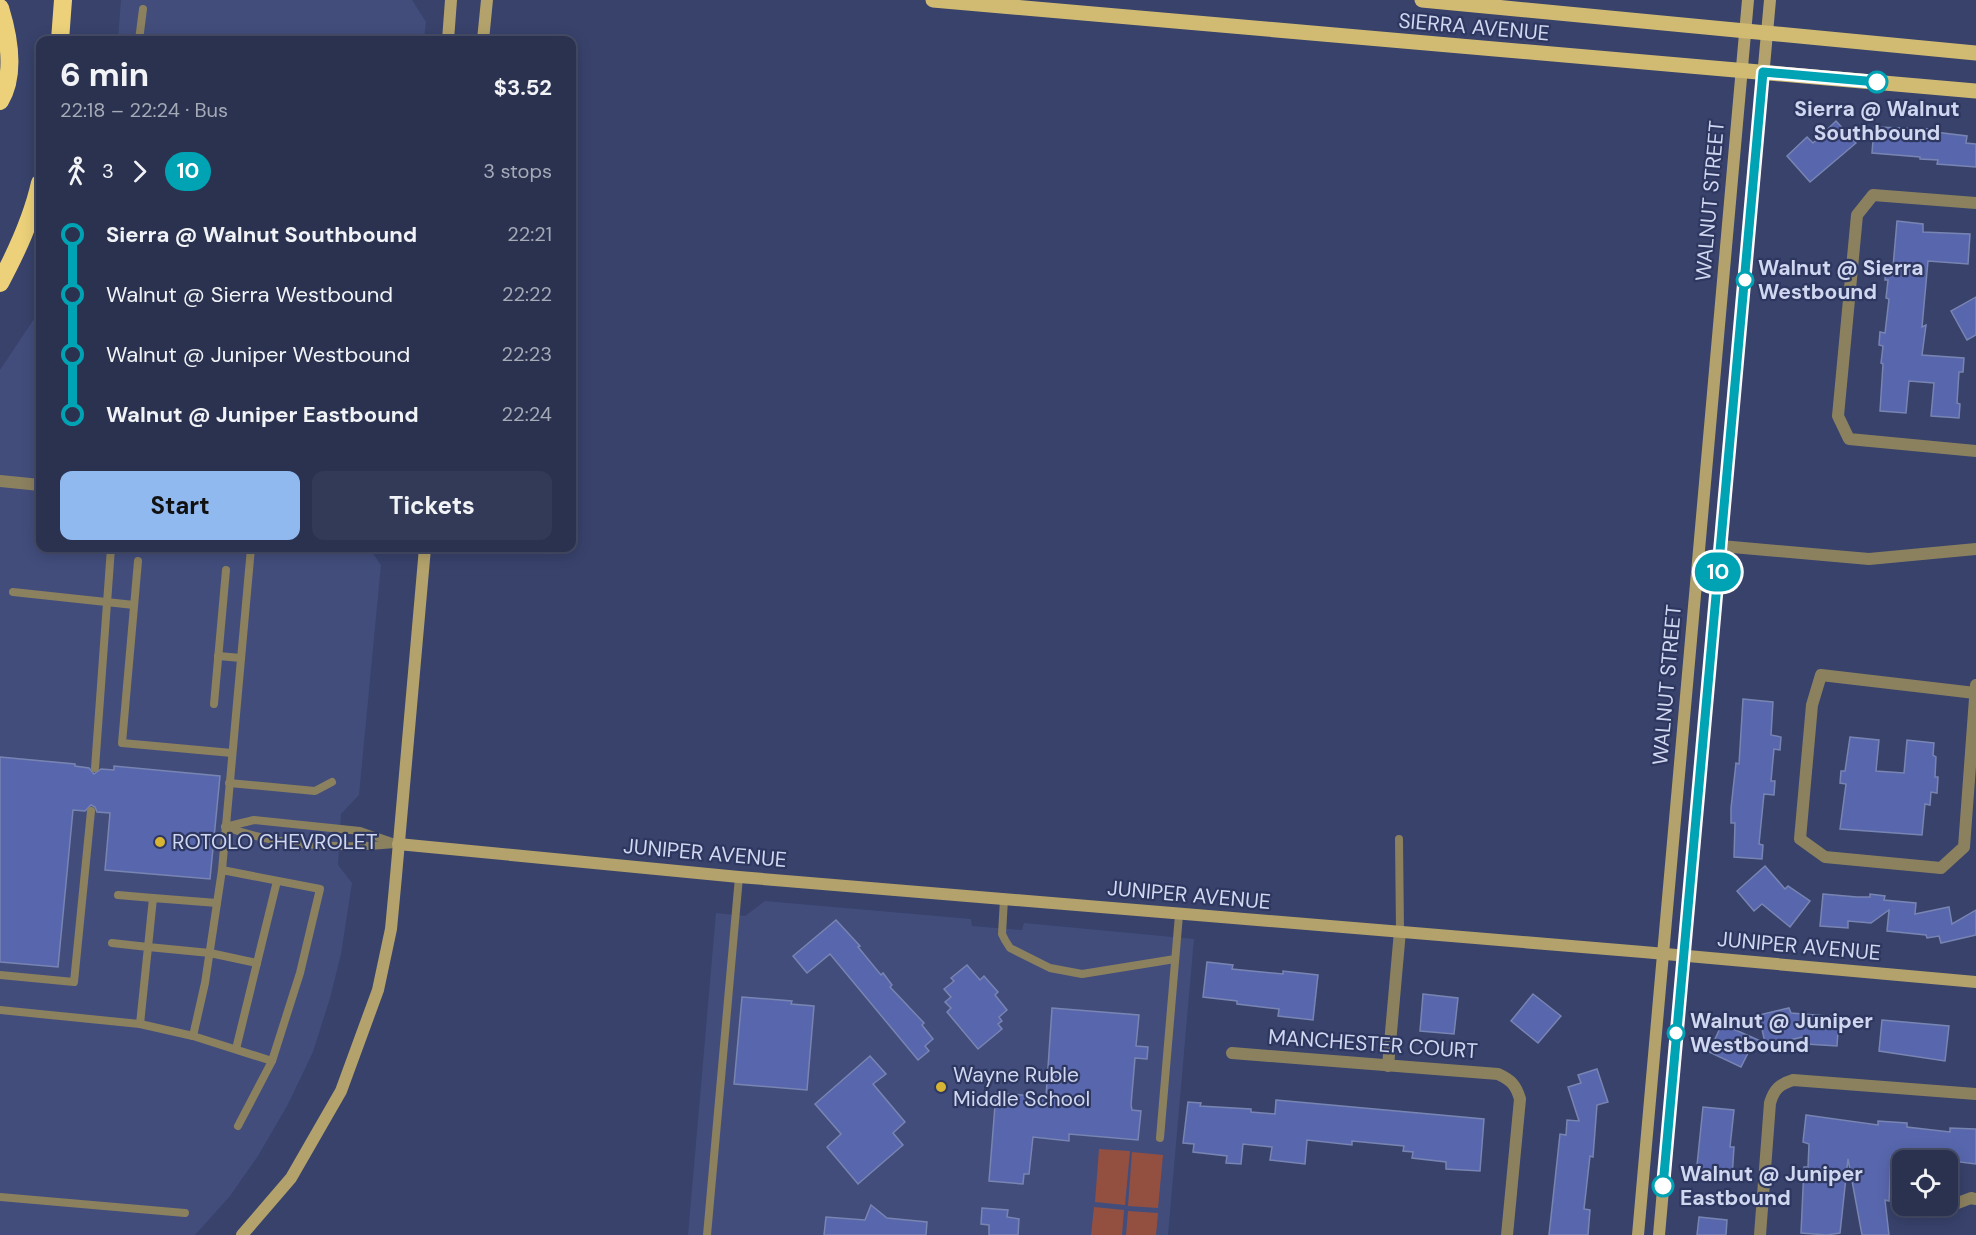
<!DOCTYPE html>
<meta charset="utf-8">
<style>
body{margin:0;font-family:"DM Sans",sans-serif;background:#323a57;color:#f1f3f6;height:100vh;display:flex;flex-direction:column;font-size:22px;white-space:nowrap}
*{box-sizing:border-box;margin:0}
p{font-size:20px;color:#a5aab7}
.icon{flex:none;width:33px;height:33px;fill:none;stroke:currentColor;stroke-width:2;stroke-linecap:round;stroke-linejoin:round}
.map{position:relative;flex:1;overflow:hidden}
.sheet{position:absolute;left:36px;top:36px;width:540px;height:516px;display:flex;flex-direction:column;background:#2a3250;border-radius:12px;box-shadow:0 3px 15px #0003,0 0 0 2px #464d67}
.sheet>*{flex:none}
.badge{padding:0 12px;border-radius:20px;font-size:21px;line-height:39px}
.fabs{position:absolute;left:1892px;top:1150px;display:grid;gap:12px}
.fabs a{display:grid;place-items:center;width:66px;height:66px;border-radius:12px;background:#2a3250;box-shadow:0 3px 15px #0003,0 0 0 2px #464d67;font-size:30px}
.map>.badge{position:absolute;translate:-50% -50%;box-shadow:0 0 0 3px #fff}
.legs{display:flex;align-items:center;gap:9px;height:66px;padding:0 24px;font-size:20px}
.legs p{margin-inline-start:auto}
.overview{display:flex;align-items:center;justify-content:space-between;height:102px;padding:0 24px}
h1{font-size:33px;font-weight:700;line-height:45px}
.action{display:flex;gap:12px;margin-top:auto;padding:12px 24px}
.action a{flex:1;height:69px;border-radius:12px;background:#90b9f0;color:#111;font-size:24px;font-weight:700;line-height:69px;text-align:center}
.action a+a{background:#323a57;color:#f1f3f6}
ul{padding:0 24px;list-style:none}
li{display:flex;align-items:center;gap:21px;height:60px;font-size:22px}
li i{display:grid;place-items:center;width:9px;height:100%;margin:0 8px;background:currentColor}
li i::after{content:'';width:15px;height:15px;margin:-8px;border:4px solid;border-radius:50%;background:#2a3250}
li p{margin-inline-start:auto}
li:first-child i{background:linear-gradient(#0000 50%,currentColor 0)}
li:last-child i{background:linear-gradient(currentColor 50%,#0000 0)}
.map>svg:first-child{display:block}
.built{fill:#424d7c}
.green{fill:#935041}
.building{fill:#5867ad;stroke:#7884b2;stroke-width:1.5}
.lines{fill:none;stroke-linecap:round;stroke-linejoin:round}
.lane{stroke:#8b815f;stroke-width:8}
.street{stroke:#8b815f;stroke-width:12}
.secondary{stroke:#b3a26b;stroke-width:12}
.primary{stroke:#d1bb73;stroke-width:15}
.highway{stroke:#ecd17a;stroke-width:18}
.line-1-casing{stroke:#fff;stroke-width:14}
.line-1{stroke:#00a3b4;stroke-width:9}
.stop-1-dot{fill:#fff;stroke:#00a3b4;stroke-width:3}
.poi-dot{fill:#d7b434;stroke:#2e375f;stroke-width:2}
.labels{text-anchor:middle;dominant-baseline:central;stroke-width:4.5;stroke-linejoin:round;paint-order:stroke}
.street-label{font-size:21px;fill:#d0d7f0;stroke:#2e375f}
.stop-label{font-size:21px;font-weight:bold;fill:#d0d7f0;stroke:#2e375f;text-anchor:start}
.poi-label{font-size:21px;fill:#d0d7f0;stroke:#2e375f;text-anchor:start}
</style>
<div class="map">
<svg width="1976" height="1235" viewBox="0 0 1976 1235">
<rect width="100%" height="100%" fill="#38426b"/>
<!-- built -->
<g class="built">
<path d="M121 0H412L426 22 424 40H118Z"/>
<path d="M40 310V548H369L381 565 359 795 341 814 338 865 352 883 341 954 330 998 313 1052 287 1106 258 1156 230 1196 195 1235H0V370Z"/>
<path d="M765 901 971 919 972 926 1022 930 1024 923 1194 939 1168 1235H688L716 913 745 916Z"/>
</g>
<!-- green -->
<g class="green">
<path d="M1099 1149 1130 1151 1125 1205 1095 1202Z"/>
<path d="M1132 1152 1163 1155 1158 1208 1128 1206Z"/>
<path d="M1094 1207 1124 1210 1122 1235H1091Z"/>
<path d="M1128 1211 1158 1213 1156 1235H1126Z"/>
</g>
<!-- building -->
<g class="building">
<path d="M1836 121 1856 143 1810 182 1787 156 1807 137 1813 143Z"/>
<path d="M1874 127 1935 129V132L1967 136 1966 143 1976 144V167L1937 164 1938 160 1920 159V157L1872 153Z"/>
<path d="M1897 221 1923 224V232L1970 234 1968 264 1928 261 1922 327 1926 325 1922 355 1964 358 1963 372H1959L1957 403 1960 404 1959 418 1931 416 1934 383 1909 381 1906 413 1880 411 1883 364 1881 363 1883 346 1879 345 1880 332 1885 333 1889 299 1886 298 1888 280H1885L1886 267H1893Z"/>
<path d="M1976 297V335L1967 340 1951 311Z"/>
<path d="M1743 699 1773 702 1771 735 1781 737 1780 750 1774 749 1771 781H1775L1774 795 1764 794 1759 844 1763 845 1762 859 1734 857 1735 823H1731V808L1736 763 1739 764Z"/>
<path d="M1850 737 1879 740 1876 771 1904 773 1907 740 1934 743 1933 755 1936 757 1935 777H1938L1937 793 1931 792 1930 805 1925 804 1922 835 1840 829 1846 784 1840 783 1841 771H1845Z"/>
<path d="M0 757 75 764V766L89 768 94 774 101 769 114 770V766L220 776 210 879 105 870 110 813 97 812 95 807 91 805 85 811 73 810 58 967 0 962Z"/>
<path d="M1765 866 1785 889 1788 886 1810 901 1790 927 1762 904 1754 911 1737 891Z"/>
<path d="M1823 894 1857 897H1870V894L1885 896 1884 900 1916 903 1915 914 1949 907 1952 924 1976 910V935L1941 943 1939 936 1927 938 1926 935 1887 931 1889 910 1871 923 1848 921V928L1820 926Z"/>
<path d="M836 920 860 946 858 947 881 975 883 973 892 985 890 987 924 1023 922 1025 933 1039 925 1046 929 1051 918 1060 830 954 807 973 793 956Z"/>
<path d="M1207 962 1233 965 1232 969 1283 974V971L1318 975 1313 1020 1278 1016 1279 1009 1237 1004V1001L1203 997Z"/>
<path d="M967 965 980 980 984 976 998 992 995 995 1007 1010 999 1017 1002 1021 998 1024 1002 1029 978 1049 947 1012 951 1008 945 1002 951 997 944 989 954 981 951 978Z"/>
<path d="M1423 994 1458 998 1454 1034 1420 1031Z"/>
<path d="M1533 994 1561 1016 1538 1043 1511 1021Z"/>
<path d="M742 997 792 1001 791 1004 814 1006 807 1090 734 1084Z"/>
<path d="M1052 1008 1139 1015 1136 1046 1148 1047 1147 1059 1135 1058 1131 1105 1132 1110 1141 1111 1138 1140 1069 1134V1141L1033 1137 1029 1174H1024L1023 1184 989 1181 996 1093 1046 1097Z"/>
<path d="M1789 1008 1791 1013 1839 1017 1837 1046 1806 1044 1807 1036 1750 1049 1741 1067 1709 1052 1722 1024 1765 1043 1759 1015Z"/>
<path d="M1882 1020 1949 1026 1945 1061 1879 1051Z"/>
<path d="M870 1056 886 1074 873 1084 905 1122 893 1133 903 1145 858 1184 827 1147 841 1134 815 1104Z"/>
<path d="M1597 1069 1608 1102 1597 1105 1593 1157 1590 1156 1584 1209 1590 1210 1588 1235H1549L1560 1134 1566 1135 1567 1120 1579 1121 1568 1087 1581 1083 1578 1075Z"/>
<path d="M1276 1100 1484 1119 1480 1171 1446 1169V1162L1412 1158 1413 1152 1403 1151 1404 1146 1352 1141V1145L1307 1140 1305 1164 1270 1160 1272 1147 1243 1144 1241 1164 1226 1163 1227 1156 1193 1152 1194 1144 1183 1143 1188 1102 1201 1103 1200 1106 1251 1109V1112L1275 1114Z"/>
<path d="M1703 1107 1734 1110 1730 1147H1734L1732 1178 1696 1175Z"/>
<path d="M1806 1115 1878 1125V1121L1907 1123V1127L1950 1132V1128L1976 1129V1164L1905 1155 1904 1159 1891 1157 1889 1201 1885 1200 1889 1235H1862L1848 1159 1840 1233 1827 1235 1801 1233 1804 1167H1808L1809 1144 1803 1142Z"/>
<path d="M871 1205 887 1218 927 1222 926 1235H824L826 1217 865 1220Z"/>
<path d="M982 1208 1008 1210 1007 1217 1019 1219 1018 1235H989V1225L981 1224Z"/>
<path d="M1699 1217 1727 1220 1726 1235H1697Z"/>
</g>
<g class="lines">
<!-- lane -->
<g class="lane">
<path d="M139 40 143 9"/>
<path d="M138 561 122 743 232 753"/>
<path d="M13 592 134 605"/>
<path d="M218 656 241 658"/>
<path d="M214 704 226 570"/>
<path d="M95 768 111 548"/>
<path d="M229 783 315 791 332 782"/>
<path d="M225 827 254 820 360 831 398 844"/>
<path d="M227 827C274 846 344 849 395 844"/>
<path d="M1399 839 1400 931"/>
<path d="M222 870 320 889 300 973 272 1061 193 1036 205 983 222 870 251 548"/>
<path d="M118 895 153 898"/>
<path d="M1004 899 1002 934 1005 940 1010 948 1050 968 1082 974 1175 959"/>
<path d="M217 903 153 898 148 947 210 953 257 963"/>
<path d="M112 943 148 947 140 1024"/>
<path d="M0 975 74 982 91 811"/>
<path d="M0 1010 140 1024 193 1036"/>
<path d="M236 1049 277 881"/>
<path d="M238 1126 272 1061"/>
<path d="M1160 1138 1179 915"/>
<path d="M0 1197 185 1213"/>
<path d="M707 1235 739 877"/>
</g>
<!-- street -->
<g class="street">
<path d="M1976 203 1873 195 1857 215 1838 416 1849 439 1976 451"/>
<path d="M0 481 40 485"/>
<path d="M1721 546 1869 559 1976 549"/>
<path d="M1975 693 1821 675 1812 705 1800 839 1825 857 1941 868 1964 847 1976 685"/>
<path d="M1232 1053 1498 1074C1511 1080 1516 1085 1520 1099L1507 1235"/>
<path d="M1388 1066 1400 931"/>
<path d="M1942 1209 1971 1198 1976 1199"/>
<path d="M1760 1235 1770 1103C1774 1089 1780 1084 1793 1080L1976 1094"/>
</g>
<!-- secondary -->
<g class="secondary">
<path d="M448 40 451 0"/>
<path d="M483 40 487 0"/>
<path d="M398 844 739 877 1643 952 1976 982"/>
<path d="M242 1235 291 1178 341 1091 378 990 391 929 396 876 425 548"/>
<path d="M1638 1235 1748 0"/>
<path d="M1659 1235C1693 823 1735 412 1770 0"/>
</g>
<!-- primary -->
<g class="primary">
<path d="M933 0 1976 91"/>
<path d="M1422 0 1976 53"/>
</g>
<!-- highway -->
<g class="highway">
<path d="M0 8C9 37 16 74 0 101"/>
<path d="M60 40 63 0"/>
<path d="M0 283C17 251 32 219 40 183"/>
</g>
</g>
<g class="lines">
<!-- line-1 casing -->
<g class="line-1-casing">
<path id="line-1" d="M1663 1186 1763 72 1877 82"/>
</g>
<!-- line-1 -->
<use href="#line-1" class="line-1"/>
</g>
<!-- markers -->
<g class="stop-1-dot">
<circle cx="1877" cy="82" r="10"/>
<circle cx="1745" cy="280" r="8"/>
<circle cx="1676" cy="1033" r="8"/>
<circle cx="1663" cy="1186" r="10"/>
</g>
<g class="poi-dot">
<circle cx="160" cy="842" r="6"/>
<circle cx="941" cy="1087" r="6"/>
</g>
<g class="labels">
<!-- street labels -->
<g class="street-label">
<text transform="translate(1474 27) rotate(5)">SIERRA AVENUE</text>
<text transform="translate(1710 201) rotate(-85)">WALNUT STREET</text>
<text transform="translate(1667 685) rotate(-85)">WALNUT STREET</text>
<text transform="translate(705 853) rotate(5)">JUNIPER AVENUE</text>
<text transform="translate(1189 895) rotate(5)">JUNIPER AVENUE</text>
<text transform="translate(1799 946) rotate(5)">JUNIPER AVENUE</text>
<text transform="translate(1373 1044) rotate(4)">MANCHESTER COURT</text>
</g>
<!-- stop labels -->
<g class="stop-label">
<text x="1877" y="109" text-anchor="middle">Sierra @ Walnut<tspan x="1877" dy="24">Southbound</tspan></text>
<text x="1758" y="268">Walnut @ Sierra<tspan x="1758" dy="24">Westbound</tspan></text>
<text x="1690" y="1021">Walnut @ Juniper<tspan x="1690" dy="24">Westbound</tspan></text>
<text x="1680" y="1174">Walnut @ Juniper<tspan x="1680" dy="24">Eastbound</tspan></text>
</g>
<!-- poi labels -->
<g class="poi-label">
<text x="172" y="842">ROTOLO CHEVROLET</text>
<text x="953" y="1075">Wayne Ruble<tspan x="953" dy="24">Middle School</tspan></text>
</g>
</g>
</svg>
<div class="fabs">
<a><svg class="icon" aria-label="locate" viewBox="0 0 24 24"><circle cx="12" cy="12" r="6"/><path d="M12 2v4M12 18v4M2 12h4M18 12h4"/></svg></a>
</div>
<b class="badge" style="left:1718px;top:572px;background:#00a3b4;color:#fff">10</b>
<section class="sheet">
<div class="overview"><div><h1>6 min</h1><p>22:18 – 22:24 · Bus</p></div><b>$3.52</b></div>
<div class="legs"><svg class="icon" aria-label="walk" viewBox="0 0 24 24"><circle cx="13" cy="4" r="2"/><path d="M13 8l-2 6 4 7M11 14l-3 7M7 12l3-4h3l4 4"/></svg>3<svg class="icon" aria-label="forward" viewBox="0 0 24 24"><path d="M9 5l7 7-7 7"/></svg><b class="badge" style="background:#00a3b4;color:#fff">10</b><p>3 stops</p></div>
<ul>
<li><i style="color:#00a3b4"></i><b>Sierra @ Walnut Southbound</b><p>22:21</p></li>
<li><i style="color:#00a3b4"></i><span>Walnut @ Sierra Westbound</span><p>22:22</p></li>
<li><i style="color:#00a3b4"></i><span>Walnut @ Juniper Westbound</span><p>22:23</p></li>
<li><i style="color:#00a3b4"></i><b>Walnut @ Juniper Eastbound</b><p>22:24</p></li>
</ul>
<div class="action"><a>Start</a><a>Tickets</a></div>
</section>
</div>
